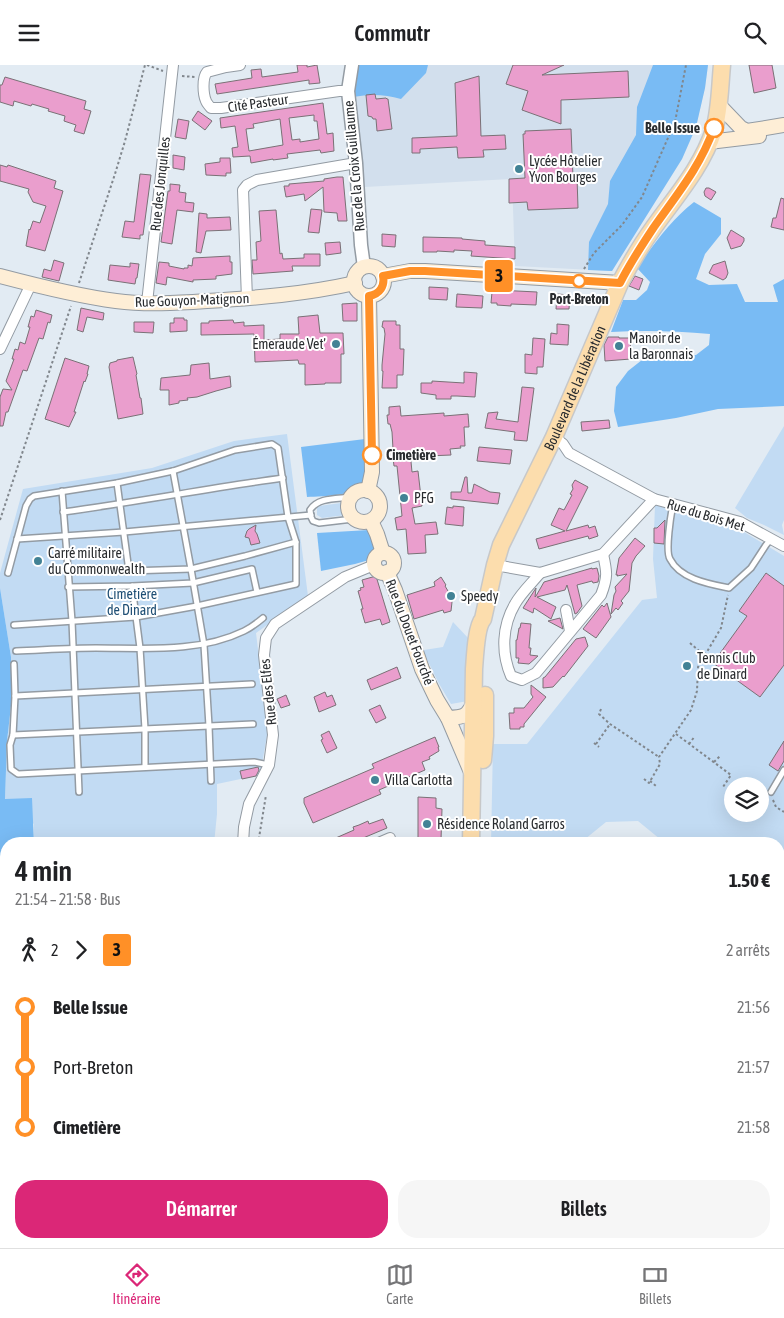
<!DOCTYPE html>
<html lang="fr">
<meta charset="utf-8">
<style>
body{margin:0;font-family:"Asap Condensed",sans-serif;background:#f6f6f6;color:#202124;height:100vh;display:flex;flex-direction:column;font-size:19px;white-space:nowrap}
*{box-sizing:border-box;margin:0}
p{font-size:16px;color:#757577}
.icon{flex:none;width:28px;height:28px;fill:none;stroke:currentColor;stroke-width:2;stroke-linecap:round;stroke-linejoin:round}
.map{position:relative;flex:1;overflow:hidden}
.drawer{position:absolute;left:0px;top:772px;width:785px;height:411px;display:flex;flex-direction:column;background:#fff;border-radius:20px 20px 0 0;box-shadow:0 5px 20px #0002}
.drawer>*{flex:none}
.badge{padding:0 10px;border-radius:4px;font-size:18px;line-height:32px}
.buttons{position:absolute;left:724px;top:712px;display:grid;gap:10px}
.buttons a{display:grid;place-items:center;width:45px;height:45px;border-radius:50%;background:#fff;box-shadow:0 5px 20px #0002;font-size:25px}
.map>.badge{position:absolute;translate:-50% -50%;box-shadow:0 0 0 2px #fff}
.legs{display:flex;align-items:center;gap:8px;height:55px;padding:0 15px;font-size:16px}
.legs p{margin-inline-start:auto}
.head{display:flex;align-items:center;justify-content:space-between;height:85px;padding:0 15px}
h1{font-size:28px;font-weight:600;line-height:38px}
.button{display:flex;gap:10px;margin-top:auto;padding:10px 15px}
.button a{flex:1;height:58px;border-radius:20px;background:#db2777;color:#fff;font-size:20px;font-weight:600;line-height:58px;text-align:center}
.button a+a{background:#f6f6f6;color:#202124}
ul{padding:0 15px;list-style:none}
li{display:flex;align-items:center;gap:18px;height:60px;font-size:19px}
li i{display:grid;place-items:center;width:8px;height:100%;margin:0 6px;background:currentColor}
li i::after{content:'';width:12px;height:12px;margin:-6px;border:4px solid;border-radius:50%;background:#fff}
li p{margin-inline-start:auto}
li:first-child i{background:linear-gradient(#0000 50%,currentColor 0)}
li:last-child i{background:linear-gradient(currentColor 50%,#0000 0)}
header{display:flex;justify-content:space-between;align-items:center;height:65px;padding:0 15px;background:#fff;font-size:22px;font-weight:600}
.tab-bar{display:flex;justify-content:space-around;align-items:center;height:70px;border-top:1px solid #e0e0e0;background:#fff;font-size:14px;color:#757577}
.tab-bar a{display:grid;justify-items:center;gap:2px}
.tab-bar .selected{color:#db2777}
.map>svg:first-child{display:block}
.built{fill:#d2dfed}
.green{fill:#c2dbf3;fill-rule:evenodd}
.forest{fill:#79bbf4}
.building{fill:#ea9ecd;stroke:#7a7176;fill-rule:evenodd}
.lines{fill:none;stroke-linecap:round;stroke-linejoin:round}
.service-casing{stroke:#939ba3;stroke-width:8}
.minor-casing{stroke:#939ba3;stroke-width:12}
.tertiary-casing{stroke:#939ba3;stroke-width:15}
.secondary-casing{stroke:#939ba3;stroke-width:16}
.primary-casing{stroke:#c7c8c9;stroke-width:19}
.path{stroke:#81878d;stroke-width:2;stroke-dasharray:2.5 2.5;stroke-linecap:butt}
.service{stroke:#fff;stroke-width:5}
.minor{stroke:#fff;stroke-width:10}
.tertiary{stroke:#fff;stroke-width:12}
.secondary{stroke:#feeed6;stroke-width:14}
.primary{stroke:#fcddad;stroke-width:16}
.line-1-casing{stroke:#fff;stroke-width:11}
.line-1{stroke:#ff9027;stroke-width:8}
.stop-1-dot{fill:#fff;stroke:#ff9027;stroke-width:2.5}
.poi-dot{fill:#428295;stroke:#fff;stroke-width:2}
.labels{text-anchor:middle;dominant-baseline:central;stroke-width:4;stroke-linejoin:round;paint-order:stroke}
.street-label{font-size:14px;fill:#292c2f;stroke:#fff}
.stop-label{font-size:14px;font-weight:bold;fill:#292c2f;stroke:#fff;text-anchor:end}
.poi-label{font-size:14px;fill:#292c2f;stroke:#fff;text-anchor:start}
.park-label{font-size:14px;fill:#1e4e74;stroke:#fff}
</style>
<header><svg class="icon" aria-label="menu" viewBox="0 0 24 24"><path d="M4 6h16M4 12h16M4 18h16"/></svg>Commutr<svg class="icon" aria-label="search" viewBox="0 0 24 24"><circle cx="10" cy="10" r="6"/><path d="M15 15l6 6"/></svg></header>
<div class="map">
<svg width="784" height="1183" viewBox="0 0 784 1183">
<rect width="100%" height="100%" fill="#e2ebf3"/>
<!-- built -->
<path class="built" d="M359 0H708L705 23 696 62 682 94 612 206 515 201 512 114 365 122 353 32Z"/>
<!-- green -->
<g class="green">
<path d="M784 361V455L782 460 784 470 764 460 747 453 735 443Z"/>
<path d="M287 369 308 531 256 568 268 665 260 710 217 719V749L214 779H34V759L5 735 7 676 11 641V592L0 523V508L23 424 152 403 234 376Z"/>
<path d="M341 438H345L346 450 322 453 317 450V443L319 441Z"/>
<path d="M655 440 714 458 739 464 784 491V1147L779 1142V779H666L638 756 606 757 579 779H491L493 679H527L642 535 657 533 653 494ZM732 721H760V749H732Z"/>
<path d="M453 557 469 574 468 636 451 639 438 617 425 590 424 585 443 582Z"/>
</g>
<!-- forest -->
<g class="forest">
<path d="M359 0H428L426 8 401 34C384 29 370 29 353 32L354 19Z"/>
<path d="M653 0H708L705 23 696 62 682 94 612 206 588 205 589 177 608 139 610 116 636 70 637 42Z"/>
<path d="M694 137 721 153V169L705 189 696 214 709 220 737 219 745 237H778L773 220 784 214V341L718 344 676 353 618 362 614 346 616 322 628 306 647 291 696 290 709 280 710 269C677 266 644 265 611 267L623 235H636L647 225 650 217 637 203C653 180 671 155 694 137Z"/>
<path d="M365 374C365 382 368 406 367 413 362 432 323 431 307 432L301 382Z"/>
<path d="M369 465 377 485 369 495 355 499 321 506 317 468Z"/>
<path d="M0 523 11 592V641L7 676 5 734 32 733 34 779H6V938L0 936Z"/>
</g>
<!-- building -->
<g class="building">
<path d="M297 0H307V2L317 0 320 18 309 19V15L217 29 215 19 252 13 251 5 261 4 262 12 298 7Z"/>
<path d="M513 0H564L542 10 628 6 629 32 561 35V59L522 45 528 26 506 19Z"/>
<path d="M749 0H772L776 23 754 28Z"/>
<path d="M479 11 481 71 505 70 506 84 483 85 484 92 458 93 457 82 420 84V88H412V73L457 71 455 18Z"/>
<path d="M5 12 86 36 84 44 91 46 84 69 74 66 76 60 64 56 65 51 48 46 49 44 32 39 31 41 14 36 13 41 0 37V20H2Z"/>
<path d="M375 29 376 34 386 33 387 34H388L392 64 377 66 376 54H373L372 52 368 51 366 30Z"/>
<path d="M323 38 327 69 333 68 334 86 321 88 320 85 287 89 288 93 273 95V94L251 98 250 91 233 92 232 83 238 82 235 61 221 63 220 53ZM314 50V56H317L319 74 300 77V74L292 75 289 53ZM280 54 283 80 249 86 246 64 254 63 253 59Z"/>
<path d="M198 46 212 56 205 65 192 55Z"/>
<path d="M178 54 189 56 186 74 175 72Z"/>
<path d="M571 64 573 112H577L578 143 528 145 527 137 509 138V114L525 113 523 69H525V66Z"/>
<path d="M173 90 185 92 184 105 173 103Z"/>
<path d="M220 93H230L231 108H226V111L206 110 205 99 220 97Z"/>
<path d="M0 100 7 102 8 100 56 116 54 123 63 126 45 186 26 181 29 164 30 165 33 156 40 158 46 141 33 137 28 127 29 124 0 116Z"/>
<path d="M140 109 151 110 143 170H140V174L122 172 125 156 134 157Z"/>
<path d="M337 112H343L347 156H338L337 148 324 147 323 122 305 136 304 129 286 132 284 121H289V119L324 116V114Z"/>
<path d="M170 119 180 120 179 127 186 128 185 137 194 138 193 147 177 145 172 179 161 177 168 126H170Z"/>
<path d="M706 123H709L716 127 711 135 705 131 704 127Z"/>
<path d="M781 133 784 134V165L771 162 773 153H776Z"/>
<path d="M311 144 322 145 319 168 308 167Z"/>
<path d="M276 145 280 189 282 188 283 194 304 193V189H320V201H292L293 206 253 209 252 195H257L256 177 261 176 259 146Z"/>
<path d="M199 148 207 149V153L230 152 231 165 206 166 201 188 196 187Z"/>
<path d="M731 165 744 173V176L741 181 731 184 727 173Z"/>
<path d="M382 169 396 170 395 182 382 181Z"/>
<path d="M423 172 462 173V174L485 176V180L515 182V194L471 191 472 186 454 185V187L437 186V187H423Z"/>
<path d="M340 177 341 188 326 190 325 178Z"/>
<path d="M230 191V197H232V209L216 211V214L193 215V217L167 212 166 220 156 218 159 197 169 198V201L184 204V203H188V200L192 201 193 193Z"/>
<path d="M54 195 64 198 59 216 42 212 44 204 51 206Z"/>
<path d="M725 196 728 208 726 213 723 215 709 208 713 200Z"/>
<path d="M130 198 139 199 137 213H136L135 219 108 215 110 200 130 202Z"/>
<path d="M635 211 643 214 639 225 629 221Z"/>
<path d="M429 222 448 223 447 235 429 234Z"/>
<path d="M497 225 537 227 536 240 511 239V241L497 240V238H491L492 227 497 228Z"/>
<path d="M457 229 483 231 482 243 456 242Z"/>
<path d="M557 229 570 230 569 244H556Z"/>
<path d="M357 238V256H343L342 239Z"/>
<path d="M81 243 104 248 103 255 87 252 83 267 77 265Z"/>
<path d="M36 245 52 250 50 258 48 257 43 274 39 273 27 306 23 305 8 347H6L3 361H0V332L3 324 12 325 6 316 14 294H12L15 284 18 285 20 277 25 279 30 262H28L31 251 34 252Z"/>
<path d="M318 250 320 268H343L344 289H341V318H325V319L305 320V299H299L298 295 255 297 254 269 201 270V258H209V256L233 255 234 258 244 257V261L264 260V275L280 274V269H299L298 252Z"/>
<path d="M174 253H184V255H187V266L170 267V258H174Z"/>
<path d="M383 256H396V260H400V284H404L403 310H397V323H382L383 306H382V300L385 269 384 263 382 262Z"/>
<path d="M134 257H154L153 268 134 267Z"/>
<path d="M557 259 569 260 568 280 550 279 551 268 557 269Z"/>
<path d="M608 272H619V273H630L631 294 605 296 604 280Z"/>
<path d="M533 273 545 274 543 302H537V309L525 308V289L532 290Z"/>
<path d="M133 292 137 309 136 310 140 333H141L143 349 118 354 109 302 110 298 117 296V295Z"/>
<path d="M65 293 89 301 87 309H88L85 317 84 316 74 347H76L69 362 45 354Z"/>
<path d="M209 298 210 314 230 311 231 322 216 326 197 332 187 333 188 335 179 336V338L169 340V325H160L161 313 190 310 191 300Z"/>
<path d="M464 307 477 308 475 332 457 331H451V334H436V330L421 328V318H432V316L464 318Z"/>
<path d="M522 322 534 323 527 376 514 375 515 367 485 363 488 348 498 347 496 354 518 357Z"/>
<path d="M400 341 401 351 444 348V351L468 349 469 362H464L465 381H460L461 383 450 384 451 390 427 391 426 386H410L412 407 418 406 422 441 412 443 415 459 436 457 438 469 425 470 426 488 408 489 406 464 397 465 395 453 402 451 397 401H394L393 393 391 394 390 384H393L392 367 390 359H388L387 350H389V342Z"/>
<path d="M609 355 610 363 582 366 581 357Z"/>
<path d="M479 382 512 385 510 399 477 396Z"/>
<path d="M465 412H467L468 428H472L474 419 490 427 500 428 498 439 451 434V427H461Z"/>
<path d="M575 415 588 422 566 466 588 460 589 463 595 461 598 471 589 474 588 471 539 484 536 474 565 466 551 460 559 443 564 445 572 430 570 429 573 424 572 420Z"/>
<path d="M453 441 464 442 463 461 445 459 447 442 453 443Z"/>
<path d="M665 455 664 479 654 478V463H657Z"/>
<path d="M256 460 255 466 257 469 260 478 251 480 249 473 245 472 247 466 249 464Z"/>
<path d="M635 473 645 481 636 491 632 498 629 526 621 536 623 538 618 545 616 543 611 549 614 530 616 526 615 522 627 509 617 511 618 510H616L619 493Z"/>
<path d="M592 503V504L597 503 599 511 598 517 593 518 592 516 577 520 582 541 577 548 575 549 567 520 565 525 537 532 556 542 551 554 534 543 533 548 523 543 536 523 535 532 536 531 544 517Z"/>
<path d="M766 508 784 521V600L760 632 713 598 747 551 739 546Z"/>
<path d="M376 511 390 557 382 560 380 554 365 558 361 544H363L358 526 361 525 360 523 364 522 362 515Z"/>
<path d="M441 512 446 520 445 521 451 531 452 537 451 546 444 548 443 545 414 554 407 530 435 521 434 517Z"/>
<path d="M607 538 611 552 596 573 583 564 602 540 604 542Z"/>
<path d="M560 553 563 564 548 556Z"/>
<path d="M521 558 531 559 529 583H531L530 590 538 591 529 599 518 598 519 593H516V575H517L519 563H520Z"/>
<path d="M585 572 588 581 564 612 563 611 553 622 543 623V613L545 612 576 574Z"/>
<path d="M397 602 401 613 371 625 367 615Z"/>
<path d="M531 620 546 632 524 659V662H520V664H510L509 648H514V643H524L533 632 531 629Z"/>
<path d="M325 627 327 632 332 630 336 640 319 647 314 632Z"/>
<path d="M286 630 290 640 281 643 277 634Z"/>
<path d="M380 640 386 653 376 658 369 645Z"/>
<path d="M329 666 337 683 327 688 321 675 323 674 321 670Z"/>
<path d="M435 672 439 682H438L439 686 429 692 430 694 422 697 425 705 379 725 381 729 313 758 304 738V733L374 703 372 699Z"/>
<path d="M784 676V696L778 706 769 700Z"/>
<path d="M258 702 259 705 256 711 242 714 240 706Z"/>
<path d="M418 732 436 733V743L442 744 441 775H436V779H418Z"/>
<path d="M383 754 387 763 356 776 357 779H322L354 765 353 762 359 760 368 756 369 759Z"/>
</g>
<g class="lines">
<!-- service casing -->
<g class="service-casing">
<g id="service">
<path d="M173 406 191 504 204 580 209 661 211 716"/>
<path d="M117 418 129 506"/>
<path d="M62 426 72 556 79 727"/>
<path d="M351 432C337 434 318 432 310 445L311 452 313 456 319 458 353 454"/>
<path d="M673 439C671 449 665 486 670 494 680 514 709 519 729 523L751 503 766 480 771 474"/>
<path d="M63 447C137 437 210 423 283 413"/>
<path d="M17 474 124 467 311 450"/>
<path d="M67 506H129L191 504 245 491 296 477"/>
<path d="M8 508 26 441 30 434 34 431 117 418 173 406 235 385 272 379 278 383 288 452 296 477V519L197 541 136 552 14 560"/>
<path d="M132 521 140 583 145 664V702"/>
<path d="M68 522 132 521 193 518 252 504 257 527"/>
<path d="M16 586C43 585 69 583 96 583 145 583 199 588 244 566 250 563 257 558 263 553"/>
<path d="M14 599 15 631 13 670 10 680 11 704 18 709 254 697 269 700"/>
<path d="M15 631 252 619"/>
<path d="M13 670 253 659"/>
<path d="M771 727 784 705"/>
<path d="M178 1178 187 1183"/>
</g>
</g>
<!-- minor casing -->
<g class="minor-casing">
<g id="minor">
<path d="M240 0 226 2 207 7C202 13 203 29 206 36 206 37 210 42 211 43H221L339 26H348"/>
<path d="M247 234 243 125 247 120 257 115 356 98"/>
<path d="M147 238 173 0"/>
<path d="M0 284 31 219"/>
<path d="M554 372 563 379 569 388 654 434 740 457 784 481"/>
<path d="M495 500 540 508 603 489 654 434"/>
<path d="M540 508C532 518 521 528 515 539 502 561 501 588 511 611L522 615 536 608 601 530C608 512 607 507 603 489"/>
<path d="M566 545 570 566"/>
<path d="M243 779 244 762 249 739 269 700 273 670 264 590 266 573 275 559 345 512 374 500"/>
<path d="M376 779 390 773"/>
<path d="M779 1160 784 1165"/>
<path d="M34 1183 35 1178"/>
<path d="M98 1183 99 1178"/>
<path d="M572 1183 573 1178"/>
<path d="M686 1183V1178"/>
</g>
</g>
<!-- tertiary casing -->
<g class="tertiary-casing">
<path id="tertiary" d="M352 0 348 26 356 98 361 180 364 202"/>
</g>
<!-- secondary casing -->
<g class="secondary-casing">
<g id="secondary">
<path d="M718 39 741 63 747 66 784 60"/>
<path d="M709 77 759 71"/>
<circle cx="369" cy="216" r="15"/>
<path d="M0 211C38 221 77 231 116 236 146 240 177 238 207 236 256 233 306 229 355 218"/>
<path d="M383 211 410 206H425L620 218"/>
<circle cx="364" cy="441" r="16"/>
<path d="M368 426 372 407 369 231"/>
<path d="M371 456 377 469 383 488"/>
<circle cx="384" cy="498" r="10"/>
<path d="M387 507 395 525 422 604 437 635 448 653 471 707"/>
<path d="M448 653C465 652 466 652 474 638"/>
</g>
</g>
<!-- primary casing -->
<g class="primary-casing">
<g id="primary">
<path d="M483 695 485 671V630"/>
<path id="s1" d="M471 779 474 604C475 592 476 562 483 554L495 500 501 480 554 372 620 218C630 199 641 180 654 162 676 131 702 102 714 65 720 45 720 20 722 0"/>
<path d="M438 1183 440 1178"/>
<path d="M477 1183 478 1178"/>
</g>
</g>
<!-- path -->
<g class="path">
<path d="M147 0 163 6"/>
<path d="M182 11 195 12"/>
<path d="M584 204 594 188 622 160 642 132 675 57 686 0"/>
<path d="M79 218 115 109 125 76 145 0"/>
<path d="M0 455 71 241"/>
<path d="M690 578 705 591"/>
<path d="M601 644 599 649 610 659 659 692"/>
<path d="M676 669 731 710 723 722"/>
<path d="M594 678 599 682"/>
<path d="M596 679 610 659"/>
<path d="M689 679 695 671"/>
<path d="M714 697 721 690"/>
<path d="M644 714 649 718 660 699 659 692 691 645 697 626 698 602 721 563 728 530"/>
<path d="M650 716 656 721"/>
<path d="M773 735 776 742 784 747"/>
<path d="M258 779 266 730"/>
<path d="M0 815 6 818"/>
<path d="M779 1045 784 1048"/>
</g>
<!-- service -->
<use href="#service" class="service"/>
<!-- minor -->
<use href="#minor" class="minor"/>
<!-- tertiary -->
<use href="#tertiary" class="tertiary"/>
<!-- secondary -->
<use href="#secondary" class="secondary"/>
<!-- primary -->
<use href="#primary" class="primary"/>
</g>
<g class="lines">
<!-- line-1 casing -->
<g class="line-1-casing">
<path id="line-1" d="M372 390 369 231C380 229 385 221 383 211L410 206H425L620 218C630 198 642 180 654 162 678 128 700 102 714 63"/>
</g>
<!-- line-1 -->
<use href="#line-1" class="line-1"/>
</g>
<!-- markers -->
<g class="stop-1-dot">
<circle cx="714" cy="63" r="9"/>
<circle cx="579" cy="216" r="6"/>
<circle cx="372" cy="390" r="9"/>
</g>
<g class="poi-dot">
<circle cx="519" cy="104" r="5"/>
<circle cx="336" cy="279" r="5"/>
<circle cx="619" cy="281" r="5"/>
<circle cx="404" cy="433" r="5"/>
<circle cx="38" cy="496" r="5"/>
<circle cx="451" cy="531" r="5"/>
<circle cx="687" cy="601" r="5"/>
<circle cx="375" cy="715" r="5"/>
<circle cx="427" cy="759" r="5"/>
</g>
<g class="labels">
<!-- street labels -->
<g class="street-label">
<text transform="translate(258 38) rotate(-8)">Cité Pasteur</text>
<text transform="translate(354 101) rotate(-95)">Rue de la Croix Guillaume</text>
<text transform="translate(160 119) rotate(-84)">Rue des Jonquilles</text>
<text transform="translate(192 235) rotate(-2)">Rue Gouyon-Matignon</text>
<text stroke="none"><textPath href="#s1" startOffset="476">Boulevard de la Libération</textPath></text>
<text transform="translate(706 450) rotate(17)">Rue du Bois Met</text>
<text transform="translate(410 567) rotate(69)">Rue du Douet Fourché</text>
<text transform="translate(268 627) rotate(-96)">Rue des Elfes</text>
</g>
<!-- stop labels -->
<g class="stop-label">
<text x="700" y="63">Belle Issue</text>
<text x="579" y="234" text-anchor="middle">Port-Breton</text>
<text x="386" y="390" text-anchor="start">Cimetière</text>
</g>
<!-- poi labels -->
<g class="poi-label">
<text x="529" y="96">Lycée Hôtelier<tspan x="529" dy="16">Yvon Bourges</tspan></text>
<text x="629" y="273">Manoir de<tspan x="629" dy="16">la Baronnais</tspan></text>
<text x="326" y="279" text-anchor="end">Émeraude Vet’</text>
<text x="414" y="433">PFG</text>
<text x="48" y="488">Carré militaire<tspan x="48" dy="16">du Commonwealth</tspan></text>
<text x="461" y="531">Speedy</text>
<text x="697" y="593">Tennis Club<tspan x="697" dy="16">de Dinard</tspan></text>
<text x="385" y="715">Villa Carlotta</text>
<text x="437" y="759">Résidence Roland Garros</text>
</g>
<!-- park labels -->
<g class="park-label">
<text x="132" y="529">Cimetière<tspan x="132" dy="16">de Dinard</tspan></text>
</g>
</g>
</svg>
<div class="buttons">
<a><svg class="icon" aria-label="layers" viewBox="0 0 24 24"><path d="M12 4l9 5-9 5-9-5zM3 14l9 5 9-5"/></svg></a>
</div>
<b class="badge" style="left:499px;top:211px;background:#ff9027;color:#111">3</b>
<section class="drawer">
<div class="head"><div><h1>4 min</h1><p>21:54 – 21:58 · Bus</p></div><b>1.50 €</b></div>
<div class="legs"><svg class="icon" aria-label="walk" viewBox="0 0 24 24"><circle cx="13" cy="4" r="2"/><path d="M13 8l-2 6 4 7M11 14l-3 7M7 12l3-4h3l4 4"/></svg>2<svg class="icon" aria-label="forward" viewBox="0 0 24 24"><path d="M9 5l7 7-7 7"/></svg><b class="badge" style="background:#ff9027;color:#111">3</b><p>2 arrêts</p></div>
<ul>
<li><i style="color:#ff9027"></i><b>Belle Issue</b><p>21:56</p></li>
<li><i style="color:#ff9027"></i><span>Port-Breton</span><p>21:57</p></li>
<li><i style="color:#ff9027"></i><b>Cimetière</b><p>21:58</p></li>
</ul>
<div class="button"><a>Démarrer</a><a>Billets</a></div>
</section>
</div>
<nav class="tab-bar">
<a class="selected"><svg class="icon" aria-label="directions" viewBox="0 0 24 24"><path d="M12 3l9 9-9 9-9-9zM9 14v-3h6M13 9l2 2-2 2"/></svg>Itinéraire</a>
<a><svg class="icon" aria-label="map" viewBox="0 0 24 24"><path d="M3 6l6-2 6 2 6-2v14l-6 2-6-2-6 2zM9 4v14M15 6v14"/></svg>Carte</a>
<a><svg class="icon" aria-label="tickets" viewBox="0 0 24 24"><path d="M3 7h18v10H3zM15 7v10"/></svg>Billets</a>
</nav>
